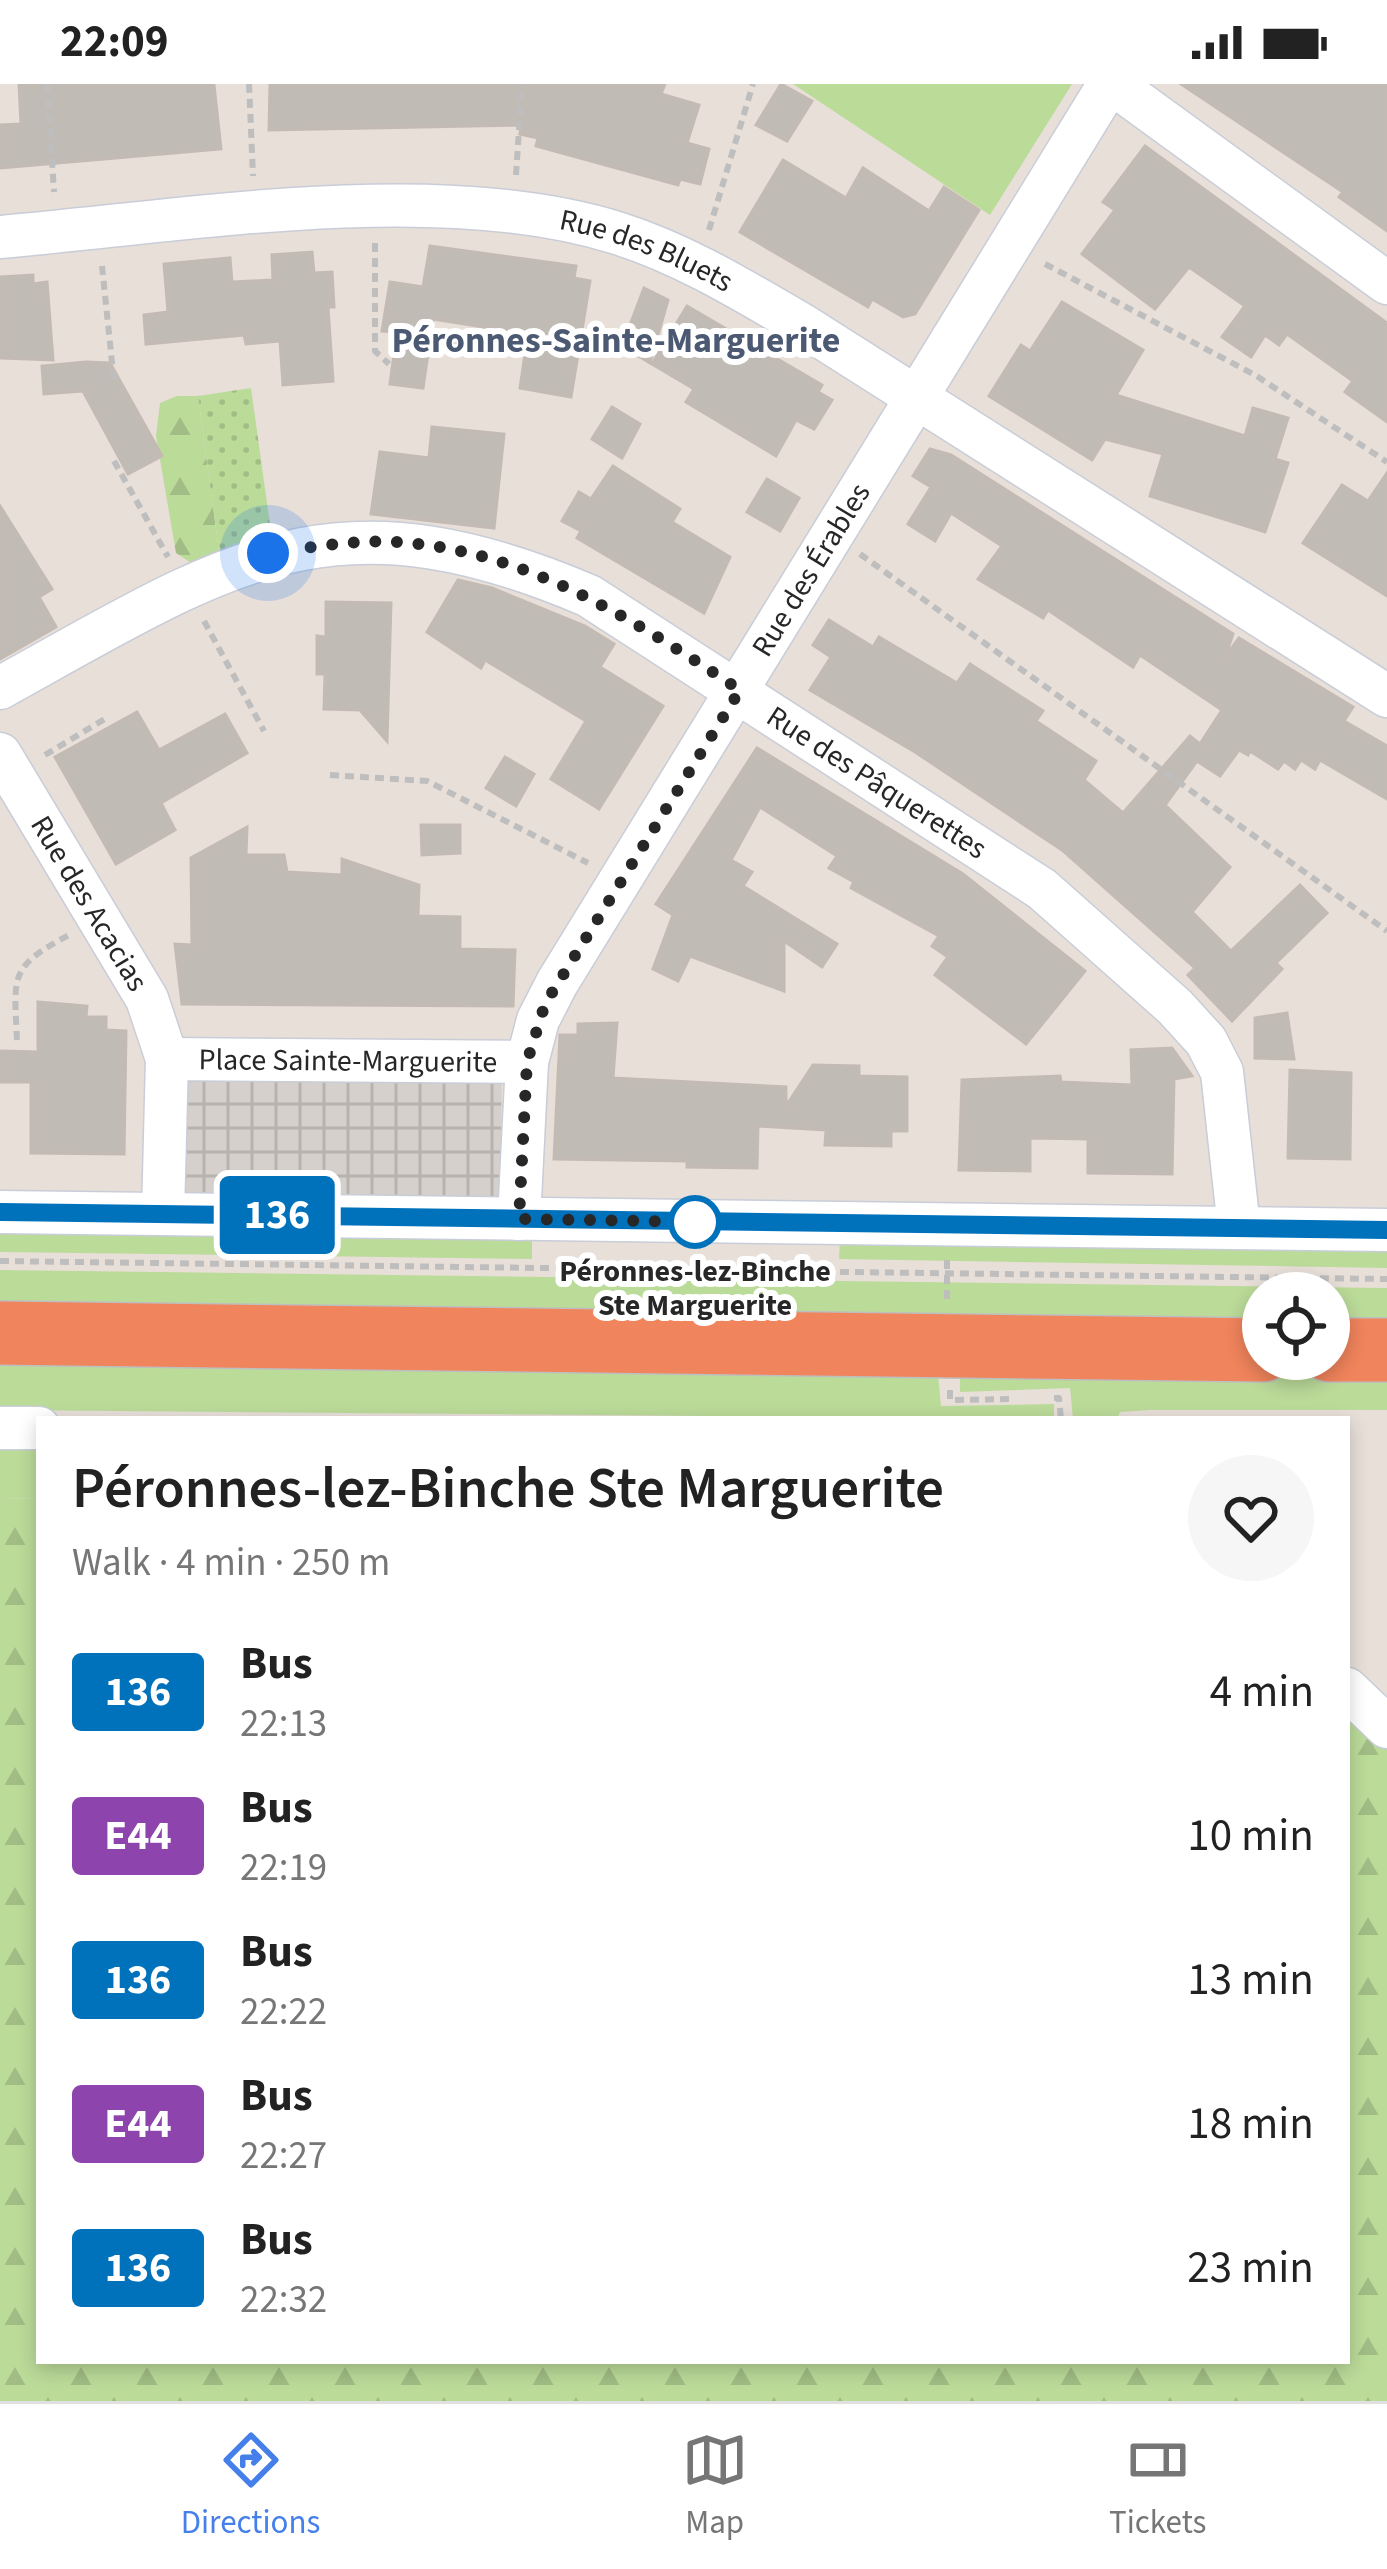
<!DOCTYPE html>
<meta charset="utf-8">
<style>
body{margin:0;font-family:"Source Sans 3",sans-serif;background:#f6f6f6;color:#222;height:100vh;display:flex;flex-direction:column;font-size:45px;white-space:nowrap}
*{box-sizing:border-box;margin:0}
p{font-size:39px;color:#767676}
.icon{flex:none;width:66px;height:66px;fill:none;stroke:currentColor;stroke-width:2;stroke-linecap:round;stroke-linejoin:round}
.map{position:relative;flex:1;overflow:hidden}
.details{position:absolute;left:36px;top:1332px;width:1314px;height:948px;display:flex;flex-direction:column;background:#fff;border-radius:0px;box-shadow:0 6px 18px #0003}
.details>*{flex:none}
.badge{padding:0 24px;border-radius:9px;font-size:42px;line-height:78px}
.tools{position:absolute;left:1242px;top:1188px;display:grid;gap:24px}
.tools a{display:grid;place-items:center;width:108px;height:108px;border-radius:50%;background:#fff;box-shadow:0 6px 18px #0003;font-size:60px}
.you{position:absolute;width:60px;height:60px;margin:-30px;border:9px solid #fff;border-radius:50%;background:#1a73e8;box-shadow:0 0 0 18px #1a73e833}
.map>.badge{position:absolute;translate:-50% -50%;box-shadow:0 0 0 6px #fff}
.round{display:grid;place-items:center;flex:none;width:126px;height:126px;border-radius:63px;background:#f6f6f6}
.headline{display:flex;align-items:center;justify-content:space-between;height:204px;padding:0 36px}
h1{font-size:57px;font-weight:600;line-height:90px}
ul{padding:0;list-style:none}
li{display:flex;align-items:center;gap:36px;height:144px;padding:0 36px}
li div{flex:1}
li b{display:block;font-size:45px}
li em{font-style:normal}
li .badge{min-width:132px;font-weight:700;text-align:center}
.status{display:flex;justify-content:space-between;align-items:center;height:84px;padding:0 60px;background:#fff;direction:ltr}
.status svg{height:33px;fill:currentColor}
.menu{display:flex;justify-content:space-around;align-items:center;height:168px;border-top:3px solid #e0e0e0;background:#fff;font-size:33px;color:#767676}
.menu a{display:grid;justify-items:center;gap:6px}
.menu .on{color:#457fea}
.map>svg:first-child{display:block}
.grass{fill:#bbdb99}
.forest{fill:url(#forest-firs)}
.garden{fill:url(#garden-dots)}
.plaza{fill:url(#plaza-grid)}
.building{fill:#c1bbb5;stroke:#c3bbb3;stroke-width:3}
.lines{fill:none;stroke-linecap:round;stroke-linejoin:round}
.minor-casing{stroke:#c8cdd8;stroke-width:45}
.highway-casing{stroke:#bebebe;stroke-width:66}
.path{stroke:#bebebe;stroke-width:6;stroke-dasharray:9 6;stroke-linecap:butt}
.minor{stroke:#fff;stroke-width:42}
.highway{stroke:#f0845c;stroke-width:63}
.line-casing{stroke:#fff;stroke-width:27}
.line{stroke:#0072bc;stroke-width:18}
.walk{stroke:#272727;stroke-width:12;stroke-dasharray:0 21.6}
.stop-dot{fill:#fff;stroke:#0072bc;stroke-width:6}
.labels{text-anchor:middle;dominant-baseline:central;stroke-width:12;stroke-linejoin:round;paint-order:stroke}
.street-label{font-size:30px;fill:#272727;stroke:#fff}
.stop-label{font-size:30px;font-weight:bold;fill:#272727;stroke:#fff}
.quarter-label{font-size:36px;font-weight:bold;fill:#4c5973;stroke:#fff}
</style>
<div class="status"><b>22:09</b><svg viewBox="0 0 49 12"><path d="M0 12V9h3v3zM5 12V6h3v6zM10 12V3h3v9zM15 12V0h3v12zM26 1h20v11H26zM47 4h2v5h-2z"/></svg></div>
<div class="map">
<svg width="1387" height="2317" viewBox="0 0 1387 2317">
<defs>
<pattern id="forest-firs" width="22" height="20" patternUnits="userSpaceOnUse" patternTransform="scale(3)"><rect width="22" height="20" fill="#bbdb99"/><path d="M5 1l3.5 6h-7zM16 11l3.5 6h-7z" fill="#a1bc84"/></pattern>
<pattern id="garden-dots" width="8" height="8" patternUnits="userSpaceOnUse" patternTransform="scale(3)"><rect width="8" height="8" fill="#bbdb99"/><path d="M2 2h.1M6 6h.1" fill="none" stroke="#a1bc84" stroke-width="1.8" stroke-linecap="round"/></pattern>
<pattern id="plaza-grid" width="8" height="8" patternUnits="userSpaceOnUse" patternTransform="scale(3)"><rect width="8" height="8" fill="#d5d0cb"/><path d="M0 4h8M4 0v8" fill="none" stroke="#b7b3ae"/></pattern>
</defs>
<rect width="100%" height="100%" fill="#e8dfd9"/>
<!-- grass -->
<g class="grass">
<path d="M793 0H1072L990 131Z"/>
<path d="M0 1146 532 1155V1175L0 1168Z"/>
<path d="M840 1156 1387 1162V1184L839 1175Z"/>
<path d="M0 1186 1387 1204V1245L1329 1244V1209H1263V1243L1026 1239 984 1230H907L842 1238 0 1227Z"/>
<path d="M0 1266 938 1291 941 1322 1054 1320V1335L0 1326Z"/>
<path d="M1198 1280 1387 1283V1326H1150L1120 1328 1117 1335H1073L1070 1304 960 1308V1291Z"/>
<path d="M0 1356 39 1357V1415L0 1414Z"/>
</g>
<!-- forest -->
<g class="forest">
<path d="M177 312H198L219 467 196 482 176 469 156 352 160 319Z"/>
<path d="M0 1414 39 1415V2277H1347V1615L1387 1652V2317H0Z"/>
</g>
<!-- garden -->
<path class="garden" d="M251 304 272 455 219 467 198 312Z"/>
<!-- plaza -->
<path class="plaza" d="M176 983 502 988 500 1116 174 1111Z"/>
<!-- building -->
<g class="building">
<path d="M19 0 214 1 221 65 0 84V41L21 40Z"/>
<path d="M270 0H665L661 10 699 21 687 59 709 65 700 100 680 95 678 101 536 62 538 54 520 50 521 41 269 46Z"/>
<path d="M781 0 812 17 787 57 756 41Z"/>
<path d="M1181 0H1387V147L1339 113 1343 108Z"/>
<path d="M1145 62 1387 239V338L1345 308 1353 297 1287 250 1279 261 1265 251 1251 273 1222 253 1245 222 1189 183 1155 225 1082 170 1115 126 1103 118Z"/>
<path d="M783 76 846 114 863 84 929 127 944 103 979 126 915 230 903 233 872 215 868 223 740 148Z"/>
<path d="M430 162 576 182 574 194 590 197 571 313 520 304 528 250 433 235 423 304 390 300 397 248 382 247 390 198 423 203Z"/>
<path d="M312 168 314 189 332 188 334 223H328L333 297 283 301 280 257 246 260 244 251 146 260 144 231 168 228 164 180 230 174 232 198 273 196 272 171Z"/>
<path d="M33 191V200L47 198 53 276 0 274V193Z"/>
<path d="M644 204 668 216 650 279 622 262Z"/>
<path d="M1062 218 1143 266 1116 311 1245 352 1253 324 1288 334 1275 375 1288 379 1265 448 1150 412 1163 370 1105 355 1092 376 989 312 1021 261 1030 267Z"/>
<path d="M687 222 822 301 818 308 832 316 814 345 796 336 776 372 686 318 694 305 652 280Z"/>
<path d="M86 278 110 279 162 372 128 390 83 307 44 310 42 282Z"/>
<path d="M612 323 640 340 622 374 592 355Z"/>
<path d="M432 343 504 350 494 444 371 430 380 368 429 374Z"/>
<path d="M930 365 951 371 1233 550 1225 573 1239 554 1353 623 1344 637 1387 662V715L1320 676 1315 685 1301 676 1295 685 1284 677 1278 685 1250 667 1248 671 1239 666 1220 692 1197 677 1165 721 1230 783 1192 828 1231 867 1300 801 1327 829 1276 879 1282 885 1232 937 1188 891 1195 884 1062 766 915 668 810 606 831 573 813 561 829 536 873 563 879 553 957 599 970 580 1043 627 1036 637 1096 677 1084 696 1123 729 1190 652 1200 660 1222 626 1140 571 1133 583 1048 526 1043 534 978 495 1002 462 951 429 935 457 908 440 931 403 913 392Z"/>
<path d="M613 382 680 425 672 438 730 473 704 529 577 454 581 447 562 437 579 408 591 415Z"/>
<path d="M1387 389V512L1303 459 1342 401 1368 417Z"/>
<path d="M767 395 799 414 780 447 747 428Z"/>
<path d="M0 422 52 505 39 513 56 543 0 575Z"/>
<path d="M458 496 492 504 585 542 614 560 600 583 663 622 599 725 551 695 586 637 485 576 481 584 427 548Z"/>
<path d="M326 518 391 519 387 657 360 626 324 625 325 590H317V552L326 553Z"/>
<path d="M137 628 159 666 225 630 247 669 161 719 175 746 116 780 55 673Z"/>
<path d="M757 664 963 790 1085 887 1026 960 935 891 948 873 932 862 939 852 851 804 854 798 829 784 837 772 760 723 731 776 752 788 743 802 837 860 822 883 784 857V907L690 872 678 897 653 885 673 831 656 820Z"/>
<path d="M505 673 534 690 516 722 486 704Z"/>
<path d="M421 741H460V769L422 771Z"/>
<path d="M247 743 246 771H284L287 788 342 791V775L419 801 418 832 460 833V865L515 866 513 922 182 920 175 860 192 861 191 774Z"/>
<path d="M38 918 87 922 86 933H106V946L126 947 124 1070 31 1069V998H0L1 967 38 968Z"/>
<path d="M1287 929 1294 975 1255 974V934Z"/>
<path d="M617 939 613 994 786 1003V1022L813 981 859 982V992L907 993V1047H891V1062L825 1061 826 1046 758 1042 757 1084 687 1083V1077L554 1075 560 951H578V940Z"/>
<path d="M1172 964 1192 992 1174 995 1172 1090 1088 1089V1055L1030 1054V1087L959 1086 962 996 1060 992 1061 998 1132 1001 1131 966Z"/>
<path d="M1290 986 1351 989 1350 1075 1288 1074Z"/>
</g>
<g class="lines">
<!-- minor casing -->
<g class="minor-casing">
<g id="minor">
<path d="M1113 0 1387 199"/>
<path id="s1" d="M0 153C187 137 437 93 617 149 684 170 744 207 804 242L1387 612"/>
<path id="s2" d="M0 604C226 479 330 401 589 512L1042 805 1175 923 1206 957 1222 988 1239 1144"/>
<path id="s3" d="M0 670 147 915 167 975"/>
<path id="s4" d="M527 978 538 936 557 899 1109 0"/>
<path d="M0 1128 1387 1146"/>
<path id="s5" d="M163 1130 167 975 527 978 519 1135"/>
<path d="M0 1344H39"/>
<path d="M1347 1605 1387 1643"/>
</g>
</g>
<!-- highway casing -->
<g class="highway-casing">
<g id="highway">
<path d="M0 1249 1263 1266"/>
<path d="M1329 1266H1387"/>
</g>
</g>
<!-- path -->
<g class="path">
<path d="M47 0 54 108"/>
<path d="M249 0 253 92"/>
<path d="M516 91 522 0"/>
<path d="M709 146 753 0"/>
<path d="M375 159V267L389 280"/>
<path d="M1045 180 1255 291 1387 378"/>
<path d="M102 182 114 298"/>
<path d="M114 377 168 473"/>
<path d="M860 470 1387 847"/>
<path d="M204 537 264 647"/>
<path d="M45 671 108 633"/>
<path d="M330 691 427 697 588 779"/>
<path d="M17 956C14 891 9 883 69 851"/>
<path d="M0 1177 1387 1195"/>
<path d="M947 1215V1174"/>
<path d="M950 1306V1316L1011 1315"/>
<path d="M1054 1314H1059L1061 1335"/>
</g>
<!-- minor -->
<use href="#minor" class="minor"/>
<!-- highway -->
<use href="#highway" class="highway"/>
</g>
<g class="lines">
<!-- line casing -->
<g class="line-casing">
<path id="line" d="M0 1128 1387 1146"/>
</g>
<!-- line -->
<use href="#line" class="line"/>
<!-- walk -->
<path class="walk" d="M268 469C310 464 354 455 397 458 526 466 634 536 740 606L545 920 527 978 519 1135 710 1138H695"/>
</g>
<!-- markers -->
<circle class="stop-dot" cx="695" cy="1138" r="24"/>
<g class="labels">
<!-- street labels -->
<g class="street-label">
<text stroke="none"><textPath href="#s1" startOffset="654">Rue des Bluets</textPath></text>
<text stroke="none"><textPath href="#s4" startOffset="570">Rue des Érables</textPath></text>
<text stroke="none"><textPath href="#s2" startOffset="972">Rue des Pâquerettes</textPath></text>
<text stroke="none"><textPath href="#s3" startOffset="174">Rue des Acacias</textPath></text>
<text stroke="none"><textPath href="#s5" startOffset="336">Place Sainte-Marguerite</textPath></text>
</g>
<!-- stop labels -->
<g class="stop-label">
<text x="695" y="1187">Péronnes-lez-Binche<tspan x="695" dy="34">Ste Marguerite</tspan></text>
</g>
<!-- quarter labels -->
<g class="quarter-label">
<text x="616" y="256">Péronnes-Sainte-Marguerite</text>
</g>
</g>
</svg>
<div class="tools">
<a><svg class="icon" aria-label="locate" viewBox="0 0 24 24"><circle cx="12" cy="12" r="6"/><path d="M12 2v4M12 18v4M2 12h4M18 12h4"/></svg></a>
</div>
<div class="you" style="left:268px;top:469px"></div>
<b class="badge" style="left:277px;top:1131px;background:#0072bc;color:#fff">136</b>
<section class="details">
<div class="headline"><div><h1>Péronnes-lez-Binche Ste Marguerite</h1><p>Walk · 4 min · 250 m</p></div><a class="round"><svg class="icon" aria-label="heart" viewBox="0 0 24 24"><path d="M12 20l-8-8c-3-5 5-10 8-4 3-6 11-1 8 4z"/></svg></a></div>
<ul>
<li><span class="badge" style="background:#0072bc;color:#fff">136</span><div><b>Bus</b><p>22:13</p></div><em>4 min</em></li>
<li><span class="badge" style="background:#8e44ad;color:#fff">E44</span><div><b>Bus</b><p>22:19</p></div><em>10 min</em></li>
<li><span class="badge" style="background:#0072bc;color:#fff">136</span><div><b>Bus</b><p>22:22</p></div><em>13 min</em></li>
<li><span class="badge" style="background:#8e44ad;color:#fff">E44</span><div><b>Bus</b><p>22:27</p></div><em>18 min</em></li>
<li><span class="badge" style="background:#0072bc;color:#fff">136</span><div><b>Bus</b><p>22:32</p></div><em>23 min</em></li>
</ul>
</section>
</div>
<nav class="menu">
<a class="on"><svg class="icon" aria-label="directions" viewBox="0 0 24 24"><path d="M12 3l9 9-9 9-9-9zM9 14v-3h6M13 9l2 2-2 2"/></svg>Directions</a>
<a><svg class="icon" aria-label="map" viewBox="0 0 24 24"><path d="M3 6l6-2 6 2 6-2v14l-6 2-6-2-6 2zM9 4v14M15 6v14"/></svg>Map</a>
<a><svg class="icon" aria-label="tickets" viewBox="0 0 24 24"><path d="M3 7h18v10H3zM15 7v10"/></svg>Tickets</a>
</nav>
